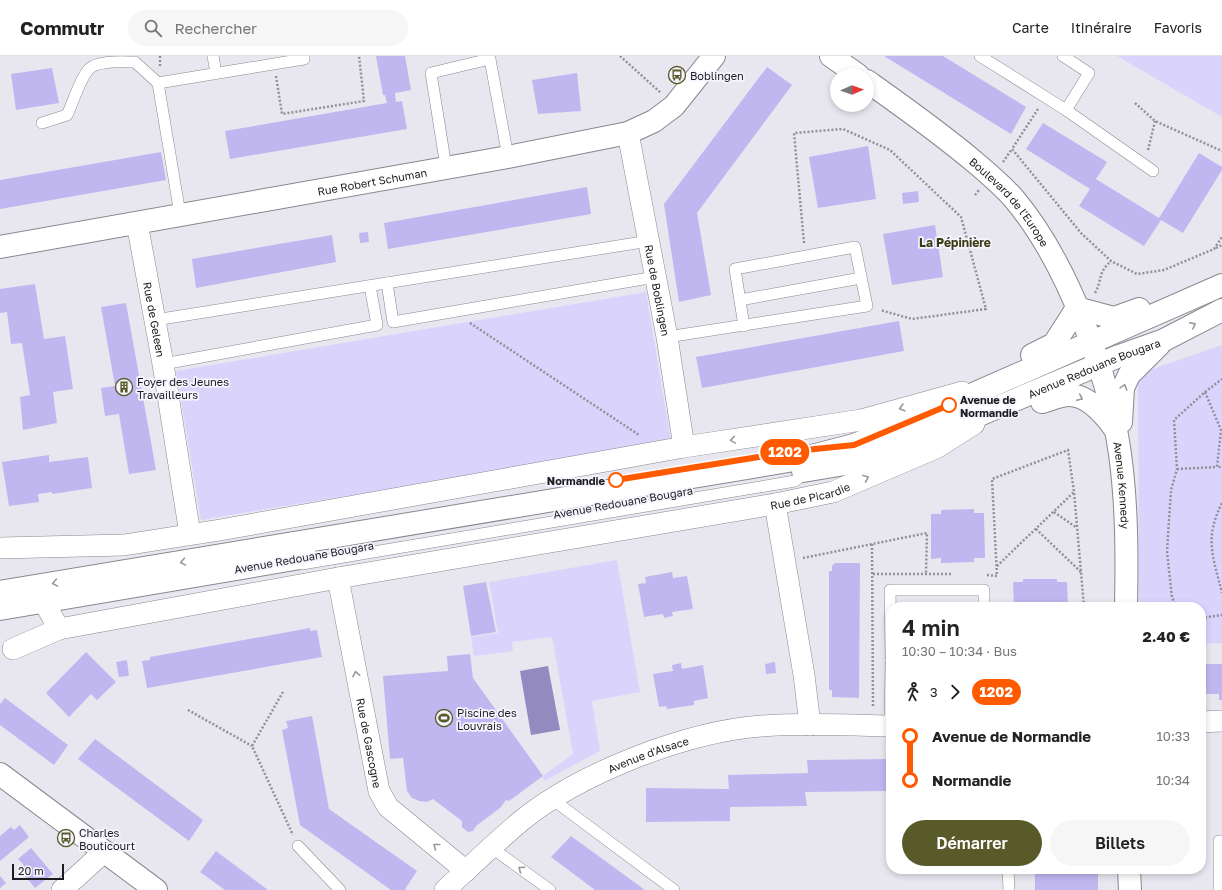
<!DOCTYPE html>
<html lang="fr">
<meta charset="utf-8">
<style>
body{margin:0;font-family:"Golos Text",sans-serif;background:#f6f6f6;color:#222;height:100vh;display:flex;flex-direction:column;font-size:15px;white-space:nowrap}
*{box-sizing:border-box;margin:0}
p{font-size:13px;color:#767676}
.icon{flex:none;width:22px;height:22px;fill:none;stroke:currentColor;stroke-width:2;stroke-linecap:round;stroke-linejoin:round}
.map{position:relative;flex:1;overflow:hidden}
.drawer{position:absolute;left:886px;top:546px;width:320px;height:272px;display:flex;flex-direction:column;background:#fff;border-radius:16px;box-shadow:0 2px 6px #0003}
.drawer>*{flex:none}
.badge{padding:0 8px;border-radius:13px;font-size:14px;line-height:26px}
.needle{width:26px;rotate:88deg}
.tools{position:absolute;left:830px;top:12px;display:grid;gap:8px}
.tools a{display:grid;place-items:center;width:44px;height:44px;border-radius:50%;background:#fff;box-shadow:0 2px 6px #0003;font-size:20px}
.scale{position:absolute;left:12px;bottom:10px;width:52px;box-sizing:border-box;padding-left:4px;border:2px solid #1c1c1f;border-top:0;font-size:11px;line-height:14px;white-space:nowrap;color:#1c1c1f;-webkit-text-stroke:3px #f6f4fe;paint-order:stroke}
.map>.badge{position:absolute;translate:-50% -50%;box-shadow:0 0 0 2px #fff}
.legs{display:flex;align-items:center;gap:6px;height:44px;padding:0 16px;font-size:13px}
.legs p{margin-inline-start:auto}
.summary{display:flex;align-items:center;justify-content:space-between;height:68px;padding:0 16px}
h1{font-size:22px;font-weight:600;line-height:30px}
.cta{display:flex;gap:8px;margin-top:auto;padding:8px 16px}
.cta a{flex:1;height:46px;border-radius:24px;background:#585b29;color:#fff;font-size:16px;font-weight:600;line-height:46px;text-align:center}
.cta a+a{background:#f6f6f6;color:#222}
ul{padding:0 16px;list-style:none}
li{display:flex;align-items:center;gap:14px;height:44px;font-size:15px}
li i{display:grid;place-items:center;width:6px;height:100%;margin:0 5px;background:currentColor}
li i::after{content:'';width:10px;height:10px;margin:-5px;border:3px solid;border-radius:50%;background:#fff}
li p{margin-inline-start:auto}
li:first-child i{background:linear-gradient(#0000 50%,currentColor 0)}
li:last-child i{background:linear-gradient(currentColor 50%,#0000 0)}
header{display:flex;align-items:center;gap:24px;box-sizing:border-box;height:56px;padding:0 20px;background:#fff;border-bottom:1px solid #e0e0e0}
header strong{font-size:19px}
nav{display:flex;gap:22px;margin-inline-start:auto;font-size:14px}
.search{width:280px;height:36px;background:#f6f6f6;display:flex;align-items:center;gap:10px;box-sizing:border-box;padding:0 14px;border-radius:22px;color:#767676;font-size:15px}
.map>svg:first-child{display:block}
.green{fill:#dad4fd}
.water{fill:#938ac0}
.building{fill:#c0b7f0}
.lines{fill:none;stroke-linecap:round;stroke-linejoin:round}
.lane-casing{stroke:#888790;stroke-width:12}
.street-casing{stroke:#888790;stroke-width:22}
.secondary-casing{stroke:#888790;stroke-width:24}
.path{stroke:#909096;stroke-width:2.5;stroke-dasharray:2 2;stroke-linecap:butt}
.lane{stroke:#fff;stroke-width:11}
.street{stroke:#fff;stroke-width:21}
.secondary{stroke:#fff;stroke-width:22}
.oneway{stroke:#99999a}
.line-1-casing{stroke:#fff;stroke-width:9}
.line-1{stroke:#ff5a00;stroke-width:6}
.stop-1-dot{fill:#fff;stroke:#ff5a00;stroke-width:2}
.labels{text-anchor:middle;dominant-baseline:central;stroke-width:3.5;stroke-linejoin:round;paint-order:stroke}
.poi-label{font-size:11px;fill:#1c1c1f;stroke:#f6f4fe;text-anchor:start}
.street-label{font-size:11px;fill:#1c1c1f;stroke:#f6f4fe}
.stop-label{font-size:11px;font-weight:bold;fill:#1c1c1f;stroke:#f6f4fe;text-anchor:start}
.neighbourhood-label{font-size:12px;font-weight:bold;fill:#393b13;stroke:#f6f4fe}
</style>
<header>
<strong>Commutr</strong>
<div class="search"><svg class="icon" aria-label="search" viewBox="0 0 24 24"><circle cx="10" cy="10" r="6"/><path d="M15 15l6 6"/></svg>Rechercher</div>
<nav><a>Carte</a><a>Itinéraire</a><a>Favoris</a></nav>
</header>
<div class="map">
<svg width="1222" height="834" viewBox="0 0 1222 834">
<rect width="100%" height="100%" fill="#e8e7f0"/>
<!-- green -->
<g class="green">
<path d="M1117 0H1222V61Z"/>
<path d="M646 236 671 386 201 464 176 315Z"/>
<path d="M1222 289V587L1201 588V551H1139L1138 318Z"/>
<path d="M617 504 640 636 592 645 600 695 544 725 543 720 573 698 552 581 512 586 513 595 474 600 471 581 498 577 489 526Z"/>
<rect x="1201" y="695" width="3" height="85"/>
</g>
<!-- water -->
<path class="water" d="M548 610 560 674 531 679 520 615Z"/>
<!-- building -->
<g class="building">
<path d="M376 0H405L411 34 395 37 396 46 402 45 407 73 230 103 225 75 387 47 385 39H383Z"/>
<path d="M884 0H943L1026 51 1011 78Z"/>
<path d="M767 11 792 29 697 157 711 239 679 246 664 148Z"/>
<path d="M52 12 59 47 16 54 11 18Z"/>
<path d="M577 17 581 55 538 58 532 24Z"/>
<path d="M1043 67 1107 106 1096 123 1159 162 1199 97 1222 111V114L1183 177 1161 164 1144 190 1079 150 1090 133 1026 93Z"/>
<path d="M868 90 876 143 818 152 809 101Z"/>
<path d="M161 96 166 124 0 153V124Z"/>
<path d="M587 131 591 158 388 193 384 167Z"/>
<path d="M918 135 919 146 903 148 902 137Z"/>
<path d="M935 169 943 221 892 229 883 178Z"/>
<path d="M368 176 369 186 360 187 359 177Z"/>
<path d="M332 179 336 206 196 232 192 203Z"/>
<path d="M35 228 44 283 65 280 73 333 53 336 57 367 23 374 20 341 30 339 22 287 11 288 7 256 0 257V233Z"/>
<path d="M126 247 156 414 129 418 119 358 105 360 101 332 115 330 101 251Z"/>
<path d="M899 265 904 295 702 332 696 301Z"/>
<path d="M49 399V406L88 401 92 432 52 438V436L38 438 39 446 9 450 2 406Z"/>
<path d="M974 453V457H984L985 502H974V506L941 507V502L931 503V458H941V454Z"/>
<path d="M835 507H860L859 642 832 641V634H829V515H832V510Z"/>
<path d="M672 516 673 522 687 520 693 553 672 556 673 560 664 562 663 558 644 561 638 528 646 527 645 521Z"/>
<path d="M1023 523H1057V526H1067L1068 551H1014L1013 526H1023Z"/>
<path d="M486 526 496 576 471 580 463 530Z"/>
<path d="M310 572V575L317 574 322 601 147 632 142 605 150 604V601Z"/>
<path d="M86 596 116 626 97 644 91 638 69 661 46 637Z"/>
<path d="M470 598 473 622 543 720 509 745 506 744 500 752 476 770 473 775 468 776 462 771V765L433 743 427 746 419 745 412 742 407 735 403 702 390 703 383 620 448 615 447 600Z"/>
<path d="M127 604 129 620 119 621 116 606Z"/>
<path d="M775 606 776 617 766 618 765 608Z"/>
<path d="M681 607 682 613 703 609 708 642 694 645V649L667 653 666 650 659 651 653 618 673 615 672 609Z"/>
<path d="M1201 608H1222V644H1219V638H1201Z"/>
<path d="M5 642 68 689 54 709 0 669V648Z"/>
<path d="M312 660 329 753 417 815 405 833 407 834H391L300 769 282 674 288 672 286 665Z"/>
<path d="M95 683 203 764 189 785 78 703Z"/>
<path d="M891 703V735L805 736 807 750 730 751V765L646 766V732L729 733 728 719 808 717 807 704Z"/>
<path d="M20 769 29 781 0 805V780L11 771 14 774Z"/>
<path d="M571 780 645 834H595L551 801Z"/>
<path d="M31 792 53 818 35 832 19 813 24 809 18 803Z"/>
<path d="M216 795 268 834H225L200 816Z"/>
<rect x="1035" y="813" width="63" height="21"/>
<path d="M0 820 6 827 0 832Z"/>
</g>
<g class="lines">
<!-- lane casing -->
<g class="lane-casing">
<g id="lane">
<path d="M213 0 216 17"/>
<path d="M980 0 1066 54"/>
<path d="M1063 0 1089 17 1066 54 1153 115"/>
<path d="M42 67 67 59C73 47 80 22 89 13 98 4 123 6 135 6L158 27"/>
<path d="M446 111 431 17 490 3 508 101"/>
<path d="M180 158 158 27 304 3V0"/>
<path d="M387 227 393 266 655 221"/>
<path d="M740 244 861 222"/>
<path d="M155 264 649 185"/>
<path d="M667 281 867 250 855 191 735 213 744 270"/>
<path d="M163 308 377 269 370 230"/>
<path d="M302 508 795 425 808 414"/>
<path d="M891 601 890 534H984V551"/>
<path d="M890 670 891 608"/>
<path d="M552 743 674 834"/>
<path d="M298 790 340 834"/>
<path d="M492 792 550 834"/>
<path d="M1008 813 1009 834"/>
<path d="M1219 834V785H1222"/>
</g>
</g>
<!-- street casing -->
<g class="street-casing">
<g id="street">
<path id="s1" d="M628 77 667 281 684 391"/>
<path id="s2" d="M137 167 163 308 190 478"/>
<path d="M775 448 804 619 810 669"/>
<path d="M0 492 124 489 220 474 684 391 861 364 962 336"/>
<path id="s3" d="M338 522 379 735 388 751 466 815"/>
<path d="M44 546 59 573"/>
<path id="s4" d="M13 593 59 573 338 522 775 448 833 436 936 392 974 368"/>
<path d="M1201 666 1222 665"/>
<path d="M62 834 104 796"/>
<path id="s5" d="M445 834C470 811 495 787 521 765 580 717 685 676 761 670 804 667 848 669 891 670"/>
</g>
</g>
<!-- secondary casing -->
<g class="secondary-casing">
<g id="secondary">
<path d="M831 0 858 19"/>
<path id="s6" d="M867 25C905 52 942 78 977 108 990 119 1004 131 1015 144 1067 206 1109 319 1120 398 1127 449 1127 500 1126 551"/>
<path id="s7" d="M0 191 508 101 628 77 654 65 674 50 714 0"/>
<path d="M1077 252 1114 262 1139 253"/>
<path d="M1032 299 1054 288 1077 252"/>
<path d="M1042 346C1050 344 1060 339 1069 339 1088 339 1105 359 1115 373"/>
<path d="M1121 366 1123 332 1129 319 1159 289"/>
<path id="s8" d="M803 415 851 407 889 397 1119 300 1164 284 1222 254"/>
<path d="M0 536 800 403 854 389 891 374 1222 229"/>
<path d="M0 553 306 501"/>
<path d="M0 718 156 834"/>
<path d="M1129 813 1130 834"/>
</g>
</g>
<!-- path -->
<g class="path">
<path d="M620 0 661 37"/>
<path d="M160 10V0"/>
<path d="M276 20 282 58 364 45 359 0"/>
<path d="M1135 47 1155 65 1222 95"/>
<path d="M1038 53 1012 93 1081 177 1111 205 1137 218 1164 214 1214 193 1222 181"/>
<path d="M1148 94 1155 65"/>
<path d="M1003 106 1012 93"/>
<path d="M975 139 979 134"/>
<path d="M804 187 794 77 843 73 890 94 961 161 986 253 912 263 880 254"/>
<path d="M1216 192 1222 189"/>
<path d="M1095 237C1103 222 1097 218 1111 205"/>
<path d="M470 267 639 379"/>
<path d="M1205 336 1222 323"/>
<path d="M1177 413 1217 411"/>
<path d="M1222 447C1204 483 1213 500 1222 537"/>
<path d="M1054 456 1077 472"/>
<path d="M1036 473 1082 517"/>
<path d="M872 488 873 652"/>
<path d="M803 502 927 477 926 517"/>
<path d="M997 510 1074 436"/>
<path d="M873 518H952"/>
<path d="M987 519 997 520 992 423 1068 394 1074 436 1084 551"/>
<path d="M1178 551 1172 542 1167 495 1171 434 1177 413 1174 364 1205 336 1221 374 1217 411H1222"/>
<path d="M1201 562 1222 559"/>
<path d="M283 636 252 690 293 779"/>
<path d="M188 654 252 690"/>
</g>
<!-- lane -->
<use href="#lane" class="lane"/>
<!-- street -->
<use href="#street" class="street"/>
<!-- secondary -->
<use href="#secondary" class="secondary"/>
</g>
<!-- one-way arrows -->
<defs><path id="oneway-chevron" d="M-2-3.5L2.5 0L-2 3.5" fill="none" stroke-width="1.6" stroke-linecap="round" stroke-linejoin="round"/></defs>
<g class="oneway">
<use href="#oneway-chevron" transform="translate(1193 269) rotate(-27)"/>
<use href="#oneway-chevron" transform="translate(1124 331) rotate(-73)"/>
<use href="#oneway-chevron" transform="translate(1080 342) rotate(25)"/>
<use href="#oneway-chevron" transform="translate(902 352) rotate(164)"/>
<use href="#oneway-chevron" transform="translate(733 384) rotate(171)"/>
<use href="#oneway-chevron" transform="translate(866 422) rotate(-23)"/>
<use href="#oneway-chevron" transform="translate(183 506) rotate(170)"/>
<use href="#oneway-chevron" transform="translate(55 527) rotate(170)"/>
<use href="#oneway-chevron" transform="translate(356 618) rotate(-101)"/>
<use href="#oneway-chevron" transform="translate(436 790) rotate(-141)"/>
<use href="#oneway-chevron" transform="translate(521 813) rotate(-144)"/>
</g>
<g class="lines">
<!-- line-1 casing -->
<g class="line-1-casing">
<path id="line-1" d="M616 424 796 395 854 389 949 349"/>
</g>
<!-- line-1 -->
<use href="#line-1" class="line-1"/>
</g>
<!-- icons -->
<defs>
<g id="bus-ring" transform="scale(0.9)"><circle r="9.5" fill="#f6f4fe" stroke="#585b29" stroke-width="1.5"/><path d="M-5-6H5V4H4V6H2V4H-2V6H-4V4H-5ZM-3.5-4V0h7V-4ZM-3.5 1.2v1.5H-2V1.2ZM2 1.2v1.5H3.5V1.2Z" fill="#585b29"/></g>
<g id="building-ring" transform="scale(0.9)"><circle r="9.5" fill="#f6f4fe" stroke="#585b29" stroke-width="1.5"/><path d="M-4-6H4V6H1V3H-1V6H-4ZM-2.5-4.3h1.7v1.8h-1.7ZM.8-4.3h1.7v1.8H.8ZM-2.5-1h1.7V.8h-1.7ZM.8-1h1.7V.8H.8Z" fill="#585b29"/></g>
<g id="stadium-ring" transform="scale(0.9)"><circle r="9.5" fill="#f6f4fe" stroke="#585b29" stroke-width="1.5"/><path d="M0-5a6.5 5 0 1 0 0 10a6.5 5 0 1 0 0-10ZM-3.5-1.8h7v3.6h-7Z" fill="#585b29"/></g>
</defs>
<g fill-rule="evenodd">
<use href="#bus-ring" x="677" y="19"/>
<use href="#building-ring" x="124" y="331"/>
<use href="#stadium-ring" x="444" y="662"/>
<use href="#bus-ring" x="66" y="782"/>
</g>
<!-- markers -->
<g class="stop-1-dot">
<circle cx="949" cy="349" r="7"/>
<circle cx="616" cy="424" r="7"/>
</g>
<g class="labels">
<!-- poi labels -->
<g class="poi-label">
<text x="690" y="19">Boblingen</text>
<text x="137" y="325">Foyer des Jeunes<tspan x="137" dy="13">Travailleurs</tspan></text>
<text x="457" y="656">Piscine des<tspan x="457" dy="13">Louvrais</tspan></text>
<text x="79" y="776">Charles<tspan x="79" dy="13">Bouticourt</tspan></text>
</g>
<!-- street labels -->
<g class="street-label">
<text stroke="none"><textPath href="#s7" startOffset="378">Rue Robert Schuman</textPath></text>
<text stroke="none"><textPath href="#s6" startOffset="188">Boulevard de l'Europe</textPath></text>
<text stroke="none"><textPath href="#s1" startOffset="160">Rue de Boblingen</textPath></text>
<text stroke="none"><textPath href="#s2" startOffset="98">Rue de Geleen</textPath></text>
<text stroke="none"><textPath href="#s8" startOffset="310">Avenue Redouane Bougara</textPath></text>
<text stroke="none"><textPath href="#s6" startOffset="499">Avenue Kennedy</textPath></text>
<text stroke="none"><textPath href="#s4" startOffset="813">Rue de Picardie</textPath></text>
<text transform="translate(623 446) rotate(-10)">Avenue Redouane Bougara</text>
<text transform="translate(304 501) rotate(-10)">Avenue Redouane Bougara</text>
<text stroke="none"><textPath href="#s3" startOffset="168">Rue de Gascogne</textPath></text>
<text stroke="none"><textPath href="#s5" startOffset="247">Avenue d'Alsace</textPath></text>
</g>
<!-- stop labels -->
<g class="stop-label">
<text x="960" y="343">Avenue de<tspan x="960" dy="13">Normandie</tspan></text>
<text x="605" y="424" text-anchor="end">Normandie</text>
</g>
<!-- neighbourhood labels -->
<g class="neighbourhood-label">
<text x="955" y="186">La Pépinière</text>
</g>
</g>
</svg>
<div class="tools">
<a><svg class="needle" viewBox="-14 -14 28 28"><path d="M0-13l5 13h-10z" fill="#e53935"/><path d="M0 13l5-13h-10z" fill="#767676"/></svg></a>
</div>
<div class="scale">20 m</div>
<b class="badge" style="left:785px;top:396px;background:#ff5a00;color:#fff">1202</b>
<section class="drawer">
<div class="summary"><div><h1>4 min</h1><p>10:30 – 10:34 · Bus</p></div><b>2.40 €</b></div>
<div class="legs"><svg class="icon" aria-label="walk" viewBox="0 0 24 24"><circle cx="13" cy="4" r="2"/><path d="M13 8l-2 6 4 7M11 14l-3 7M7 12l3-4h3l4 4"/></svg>3<svg class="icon" aria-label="forward" viewBox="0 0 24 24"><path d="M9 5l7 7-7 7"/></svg><b class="badge" style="background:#ff5a00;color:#fff">1202</b></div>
<ul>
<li><i style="color:#ff5a00"></i><b>Avenue de Normandie</b><p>10:33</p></li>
<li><i style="color:#ff5a00"></i><b>Normandie</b><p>10:34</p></li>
</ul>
<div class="cta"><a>Démarrer</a><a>Billets</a></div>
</section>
</div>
